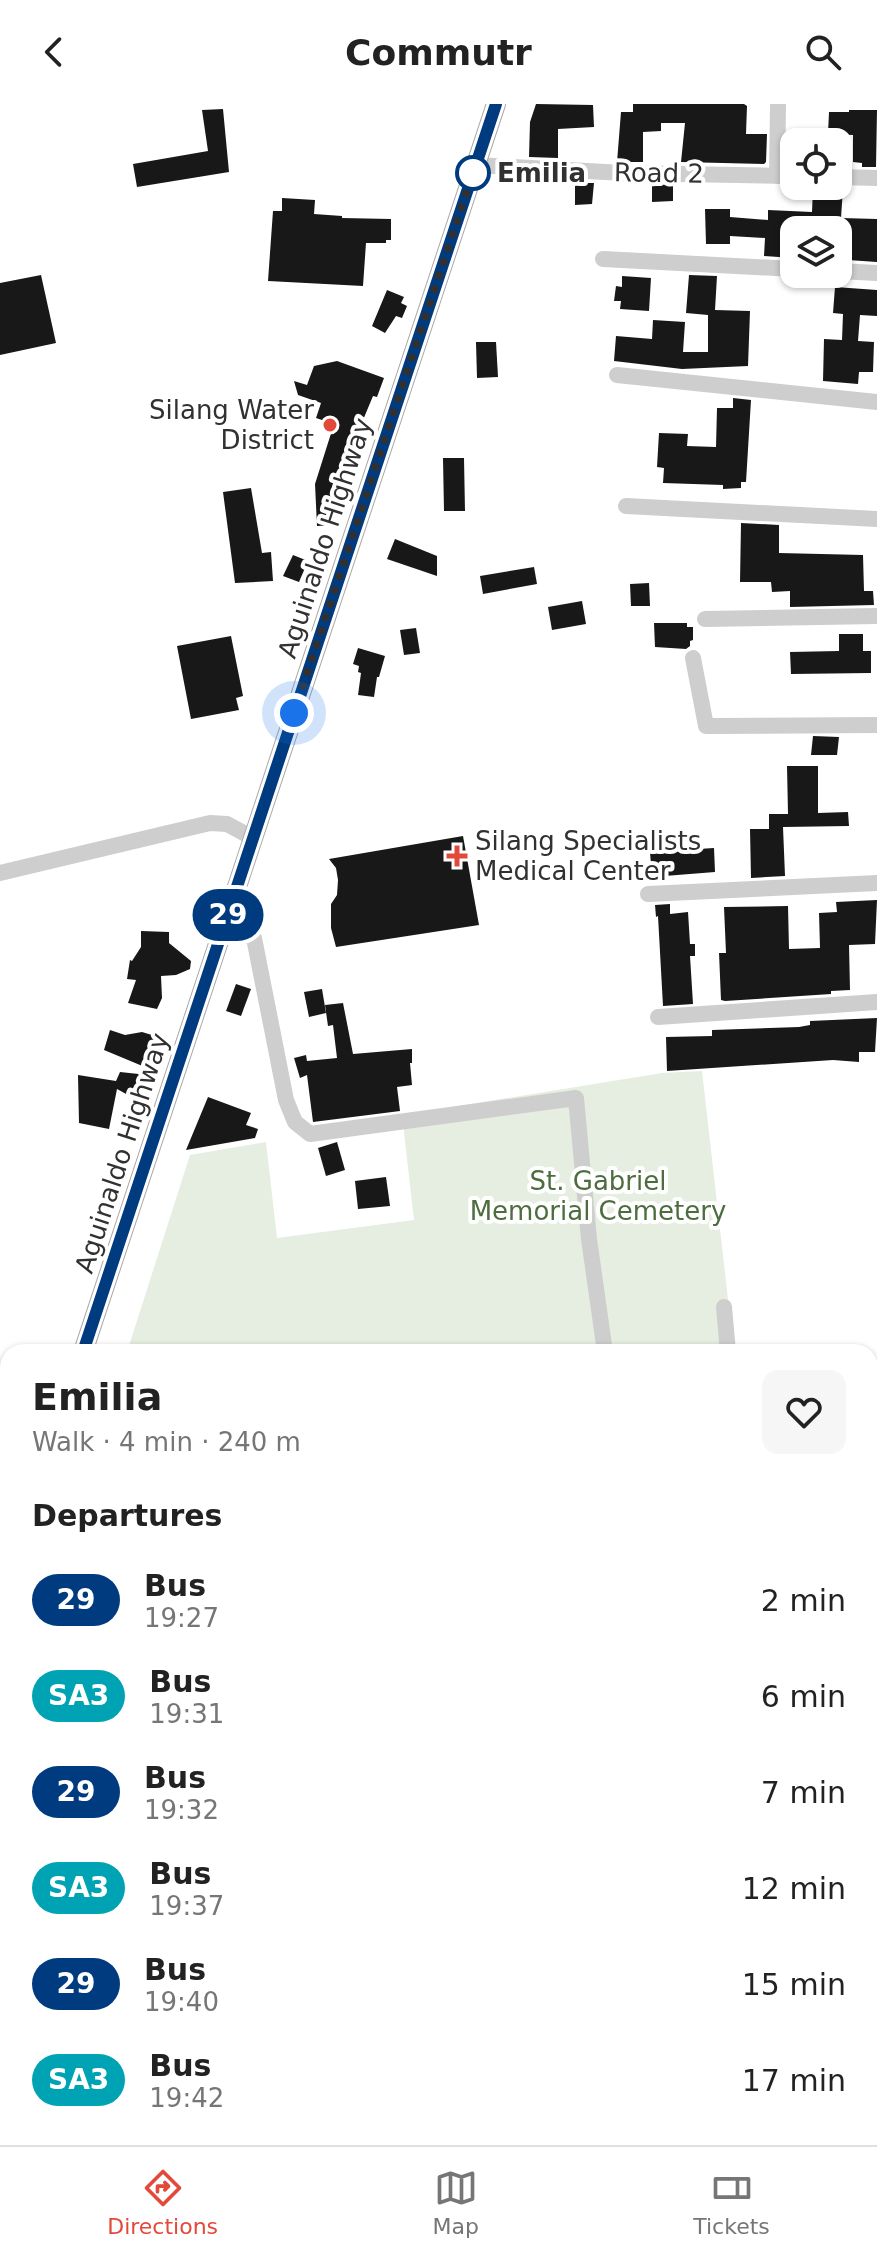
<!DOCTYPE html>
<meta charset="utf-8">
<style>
body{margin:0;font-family:"DejaVu Sans",sans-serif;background:#f6f6f6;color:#222;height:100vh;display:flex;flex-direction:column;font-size:30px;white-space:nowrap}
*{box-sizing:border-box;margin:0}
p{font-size:26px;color:#767676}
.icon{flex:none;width:44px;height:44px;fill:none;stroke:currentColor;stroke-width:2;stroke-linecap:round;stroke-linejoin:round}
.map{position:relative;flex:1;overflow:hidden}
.panel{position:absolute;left:0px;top:1240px;width:878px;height:802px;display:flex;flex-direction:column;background:#fff;border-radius:24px 24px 0 0;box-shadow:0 2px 6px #0004}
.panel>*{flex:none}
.badge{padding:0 16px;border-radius:26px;font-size:28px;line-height:52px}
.controls{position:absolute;left:780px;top:24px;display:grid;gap:16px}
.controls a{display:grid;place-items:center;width:72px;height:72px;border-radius:16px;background:#fff;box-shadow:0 2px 6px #0004;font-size:40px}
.you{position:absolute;width:40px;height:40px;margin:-20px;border:6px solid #fff;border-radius:50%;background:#1a73e8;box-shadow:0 0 0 12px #1a73e833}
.map>.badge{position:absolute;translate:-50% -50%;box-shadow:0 0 0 4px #fff}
h2{padding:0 32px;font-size:30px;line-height:72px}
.round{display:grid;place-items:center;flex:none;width:84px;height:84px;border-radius:16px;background:#f6f6f6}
.headline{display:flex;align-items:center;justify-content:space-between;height:136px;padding:0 32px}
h1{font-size:38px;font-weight:700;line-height:60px}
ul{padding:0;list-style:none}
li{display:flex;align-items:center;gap:24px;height:96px;padding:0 32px}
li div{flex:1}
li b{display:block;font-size:30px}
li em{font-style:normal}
li .badge{min-width:88px;font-weight:700;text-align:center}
header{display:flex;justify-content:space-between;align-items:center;height:104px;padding:0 32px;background:#fff;font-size:36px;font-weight:700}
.menu{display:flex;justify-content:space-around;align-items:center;height:112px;border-top:2px solid #e0e0e0;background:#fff;font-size:22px;color:#767676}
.menu a{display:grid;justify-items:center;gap:4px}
.menu .on{color:#e2493a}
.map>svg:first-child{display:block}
.green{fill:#e5eee0}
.building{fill:#181818}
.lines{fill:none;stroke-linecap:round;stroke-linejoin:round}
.minor{stroke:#cecece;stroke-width:16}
.major{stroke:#a9a9a9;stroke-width:20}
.line-casing{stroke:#fff;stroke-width:18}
.line{stroke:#003b80;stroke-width:12}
.walk{stroke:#313131;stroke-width:8;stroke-dasharray:0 14.4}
.stop-dot{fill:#fff;stroke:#003b80;stroke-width:4}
.poi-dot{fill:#e2493a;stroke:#fff;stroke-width:3}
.labels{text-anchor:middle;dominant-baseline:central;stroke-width:8;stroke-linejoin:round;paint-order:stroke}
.stop-label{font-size:26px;font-weight:bold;fill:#313131;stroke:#fff;text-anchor:start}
.street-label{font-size:26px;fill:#313131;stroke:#fff}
.poi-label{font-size:26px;fill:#313131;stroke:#fff;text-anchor:end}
.park-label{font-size:26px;fill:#4d6d3f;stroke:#fff}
</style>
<header><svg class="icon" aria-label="back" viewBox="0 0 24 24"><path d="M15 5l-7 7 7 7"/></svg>Commutr<svg class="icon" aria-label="search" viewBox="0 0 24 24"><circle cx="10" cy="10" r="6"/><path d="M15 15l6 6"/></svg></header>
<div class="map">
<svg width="877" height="2041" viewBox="0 0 877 2041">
<rect width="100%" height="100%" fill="#fff"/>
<!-- green -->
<g class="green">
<path d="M702 967 734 1248H127L190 1051 266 1038 277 1134 414 1116 402 1011 662 969Z"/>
<rect x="870" y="1357" width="7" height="250"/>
</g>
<!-- building -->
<g class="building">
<path d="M536 0 593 1 594 23 558 25V54L529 53 530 18Z"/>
<path d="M633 0H744L747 2 746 30H767L766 58 764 60 681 58 685 19H661V27L643 28V58H617L621 8H633Z"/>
<path d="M223 5 229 68 137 83 133 60 208 47 202 6Z"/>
<path d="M849 6H877L876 63H862V59L853 58V31L828 30 829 8H849Z"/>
<path d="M575 79H594L592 100 575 101Z"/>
<path d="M652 80 673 81V97L652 98Z"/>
<path d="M813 83 843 84 841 114 877 115V158L848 156V150H838V126H794V154L764 152 765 134 730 132V140H706L705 105H730V113L768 116V106L812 108Z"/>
<path d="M282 94 315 96 314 110 342 112V114L391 115V136H386V139H366L363 182 268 177 273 107H282Z"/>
<path d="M41 171 56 239 0 251V179Z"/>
<path d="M689 171 717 172 715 206 750 207 748 262 682 265 614 257 616 232 652 235 653 216 685 218 683 248H708V211L686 209Z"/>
<path d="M622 172 651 174 649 207 620 205 621 197H614L616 182 622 183Z"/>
<path d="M835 183 877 186V212L860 211 858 237 874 238 873 268H859L858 280 823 277 824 235 842 236 843 210 833 209Z"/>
<path d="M387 186 404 193 401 199 407 202 402 214 396 212 385 229 372 222Z"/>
<path d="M476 238H496L498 273 477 274Z"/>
<path d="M337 257 384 274 377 293 373 292 358 328 342 385 338 384 333 407V421L317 422 315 380 334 320 316 314 321 299 298 291 294 277 307 281 314 262Z"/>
<path d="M733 294 751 296 746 378H741V384L723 385V381L663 379 664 364 657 363 659 329 688 330 687 342 716 343 717 304H733Z"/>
<path d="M443 354H464L465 407H444Z"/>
<path d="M251 384 262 449 271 448 273 477 235 479 223 388Z"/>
<path d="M741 419 779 421V449L863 451 864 487H873L874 501 790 503V487L772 488 771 478H740Z"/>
<path d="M395 435 437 452V472L387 455Z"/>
<path d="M293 451 308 457 299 478 283 472Z"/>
<path d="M534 463 537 480 483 490 480 472Z"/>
<path d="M649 479 650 502H631L630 480Z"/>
<path d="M582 497 586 520 552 526 548 503Z"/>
<path d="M654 519H687V523H693V536L690 537V542L686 545 655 543Z"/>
<path d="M416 524 420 549 404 551 400 526Z"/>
<path d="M839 530H863V547H871V569L791 570 790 548 839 547Z"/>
<path d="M231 532 243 592 236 594 239 606 191 615 177 542Z"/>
<path d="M358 544 385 552 379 573H377L374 593 358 591 361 569 358 568 359 562 353 560Z"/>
<path d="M813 632 839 633 837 651H811Z"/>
<path d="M787 662H818V709L848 708 849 722 783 723 785 772 751 774 750 725H769V710H788Z"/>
<path d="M463 732 479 821 336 843 331 824V800L337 791 338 776 336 764 329 755Z"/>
<path d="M681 734 682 746 714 744 715 768 652 773 649 736Z"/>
<path d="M877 796 875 840 849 841 850 886 831 887V890L725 897 721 896 719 849H726L724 803 788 802 789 845 820 844 819 809 837 808 836 798Z"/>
<path d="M670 800V810L688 808 690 840H695V852H690L693 900 663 902 658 812 656 813 655 801Z"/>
<path d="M141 827 169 828V839L191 857 190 865 176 871 161 872 162 894 157 905 128 899 136 876 127 875 130 856 132 857 141 843Z"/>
<path d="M236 880 251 885 241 912 226 907Z"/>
<path d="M322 885 326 909 309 913 304 888Z"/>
<path d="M343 899 353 950 412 945V959H410L412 981 397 983 400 1007 313 1018 307 971 300 974 294 954 306 951 307 957 337 954 333 921 328 922 325 901Z"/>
<path d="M877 914 875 948H859V958L833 956 667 967 666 933 712 932V926L799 923 810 921V917Z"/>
<path d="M110 926 125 931 142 928 162 934 152 966 104 946Z"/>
<path d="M120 968 148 971 141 985 153 994 150 1003 117 985 109 1025 79 1019 78 971 116 977Z"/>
<path d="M208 993 251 1009 246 1021 258 1025 255 1034 186 1046Z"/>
<path d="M337 1038 345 1066 326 1072 318 1044Z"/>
<path d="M386 1073 390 1102 358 1105 355 1077Z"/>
</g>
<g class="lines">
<!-- minor -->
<g class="minor">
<path d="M475 61 624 69 794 72"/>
<path d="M777 72 778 0"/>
<path d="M838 73 877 74"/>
<path d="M603 155 794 165"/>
<path d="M838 167 877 169"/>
<path d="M617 271 877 298"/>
<path d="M626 402 877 415"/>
<path d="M705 515 877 512"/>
<path d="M693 554 706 622 877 621"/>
<path d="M0 769 210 719 227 720 253 734"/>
<path d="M648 790 877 779"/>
<path d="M224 823 254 834 286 996 295 1018 310 1030 576 994 589 1135 605 1248"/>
<path d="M658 913 877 898"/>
<path d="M724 1203 728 1248"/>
<path d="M870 1445 877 1446"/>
<path d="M0 1580 8 1583"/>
<path d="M870 1628H877"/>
<path d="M870 1850 877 1813"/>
<path d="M132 2036 233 2034"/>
<path d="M353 2041V2034"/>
<path d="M497 2041V2034"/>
</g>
<!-- major -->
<g class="major">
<path d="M83 1248 496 0"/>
<path d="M0 1501 8 1477"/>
<path d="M870 1980H877"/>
<path d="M0 2003 8 2002"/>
<path d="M605 2041V2034"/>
</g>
</g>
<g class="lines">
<!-- line casing -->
<g class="line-casing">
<path id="line" d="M83 1248 496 0"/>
</g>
<!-- line -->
<use href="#line" class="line"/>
<!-- walk -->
<path class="walk" d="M294 609 473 69"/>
</g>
<!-- markers -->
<circle class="stop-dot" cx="473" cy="69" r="16"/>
<g class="poi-dot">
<circle cx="330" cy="321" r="8"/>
<path d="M453 740h8v8h8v8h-8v8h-8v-8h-8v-8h8z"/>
</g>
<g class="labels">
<!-- stop labels -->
<g class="stop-label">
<text x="497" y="69">Emilia</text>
</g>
<!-- street labels -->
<g class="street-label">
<text transform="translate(659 69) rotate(1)">Road 2</text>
<text transform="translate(325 434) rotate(-72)">Aguinaldo Highway</text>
<text transform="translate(122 1049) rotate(-72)">Aguinaldo Highway</text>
</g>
<!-- poi labels -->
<g class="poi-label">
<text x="314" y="306">Silang Water<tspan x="314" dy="30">District</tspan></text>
<text x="475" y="737" text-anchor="start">Silang Specialists<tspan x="475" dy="30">Medical Center</tspan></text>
</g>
<!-- park labels -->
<g class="park-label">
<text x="598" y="1077">St. Gabriel<tspan x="598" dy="30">Memorial Cemetery</tspan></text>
</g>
</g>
</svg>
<div class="controls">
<a><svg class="icon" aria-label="locate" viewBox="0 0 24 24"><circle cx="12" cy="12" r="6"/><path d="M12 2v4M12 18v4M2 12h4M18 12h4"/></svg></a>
<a><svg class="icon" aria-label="layers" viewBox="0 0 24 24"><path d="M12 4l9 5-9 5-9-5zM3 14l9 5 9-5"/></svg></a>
</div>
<div class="you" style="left:294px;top:609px"></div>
<b class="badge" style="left:228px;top:811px;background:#003b80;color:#fff">29</b>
<section class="panel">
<div class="headline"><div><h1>Emilia</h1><p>Walk · 4 min · 240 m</p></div><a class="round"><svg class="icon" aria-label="heart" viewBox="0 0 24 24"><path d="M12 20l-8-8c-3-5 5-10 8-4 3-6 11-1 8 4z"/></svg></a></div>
<h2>Departures</h2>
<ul>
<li><span class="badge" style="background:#003b80;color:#fff">29</span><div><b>Bus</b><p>19:27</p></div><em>2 min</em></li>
<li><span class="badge" style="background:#00a3b4;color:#fff">SA3</span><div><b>Bus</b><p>19:31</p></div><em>6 min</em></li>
<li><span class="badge" style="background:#003b80;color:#fff">29</span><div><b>Bus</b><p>19:32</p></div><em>7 min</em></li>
<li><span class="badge" style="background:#00a3b4;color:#fff">SA3</span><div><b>Bus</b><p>19:37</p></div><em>12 min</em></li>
<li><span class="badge" style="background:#003b80;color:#fff">29</span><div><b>Bus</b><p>19:40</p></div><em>15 min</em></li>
<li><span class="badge" style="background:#00a3b4;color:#fff">SA3</span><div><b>Bus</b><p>19:42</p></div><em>17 min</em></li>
</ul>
</section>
</div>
<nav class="menu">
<a class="on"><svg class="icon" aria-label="directions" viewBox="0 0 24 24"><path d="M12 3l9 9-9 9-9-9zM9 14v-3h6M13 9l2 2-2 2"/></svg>Directions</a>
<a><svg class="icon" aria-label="map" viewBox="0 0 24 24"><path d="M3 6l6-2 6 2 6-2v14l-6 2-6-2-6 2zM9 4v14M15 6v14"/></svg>Map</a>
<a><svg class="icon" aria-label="tickets" viewBox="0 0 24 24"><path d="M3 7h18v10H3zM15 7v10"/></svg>Tickets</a>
</nav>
